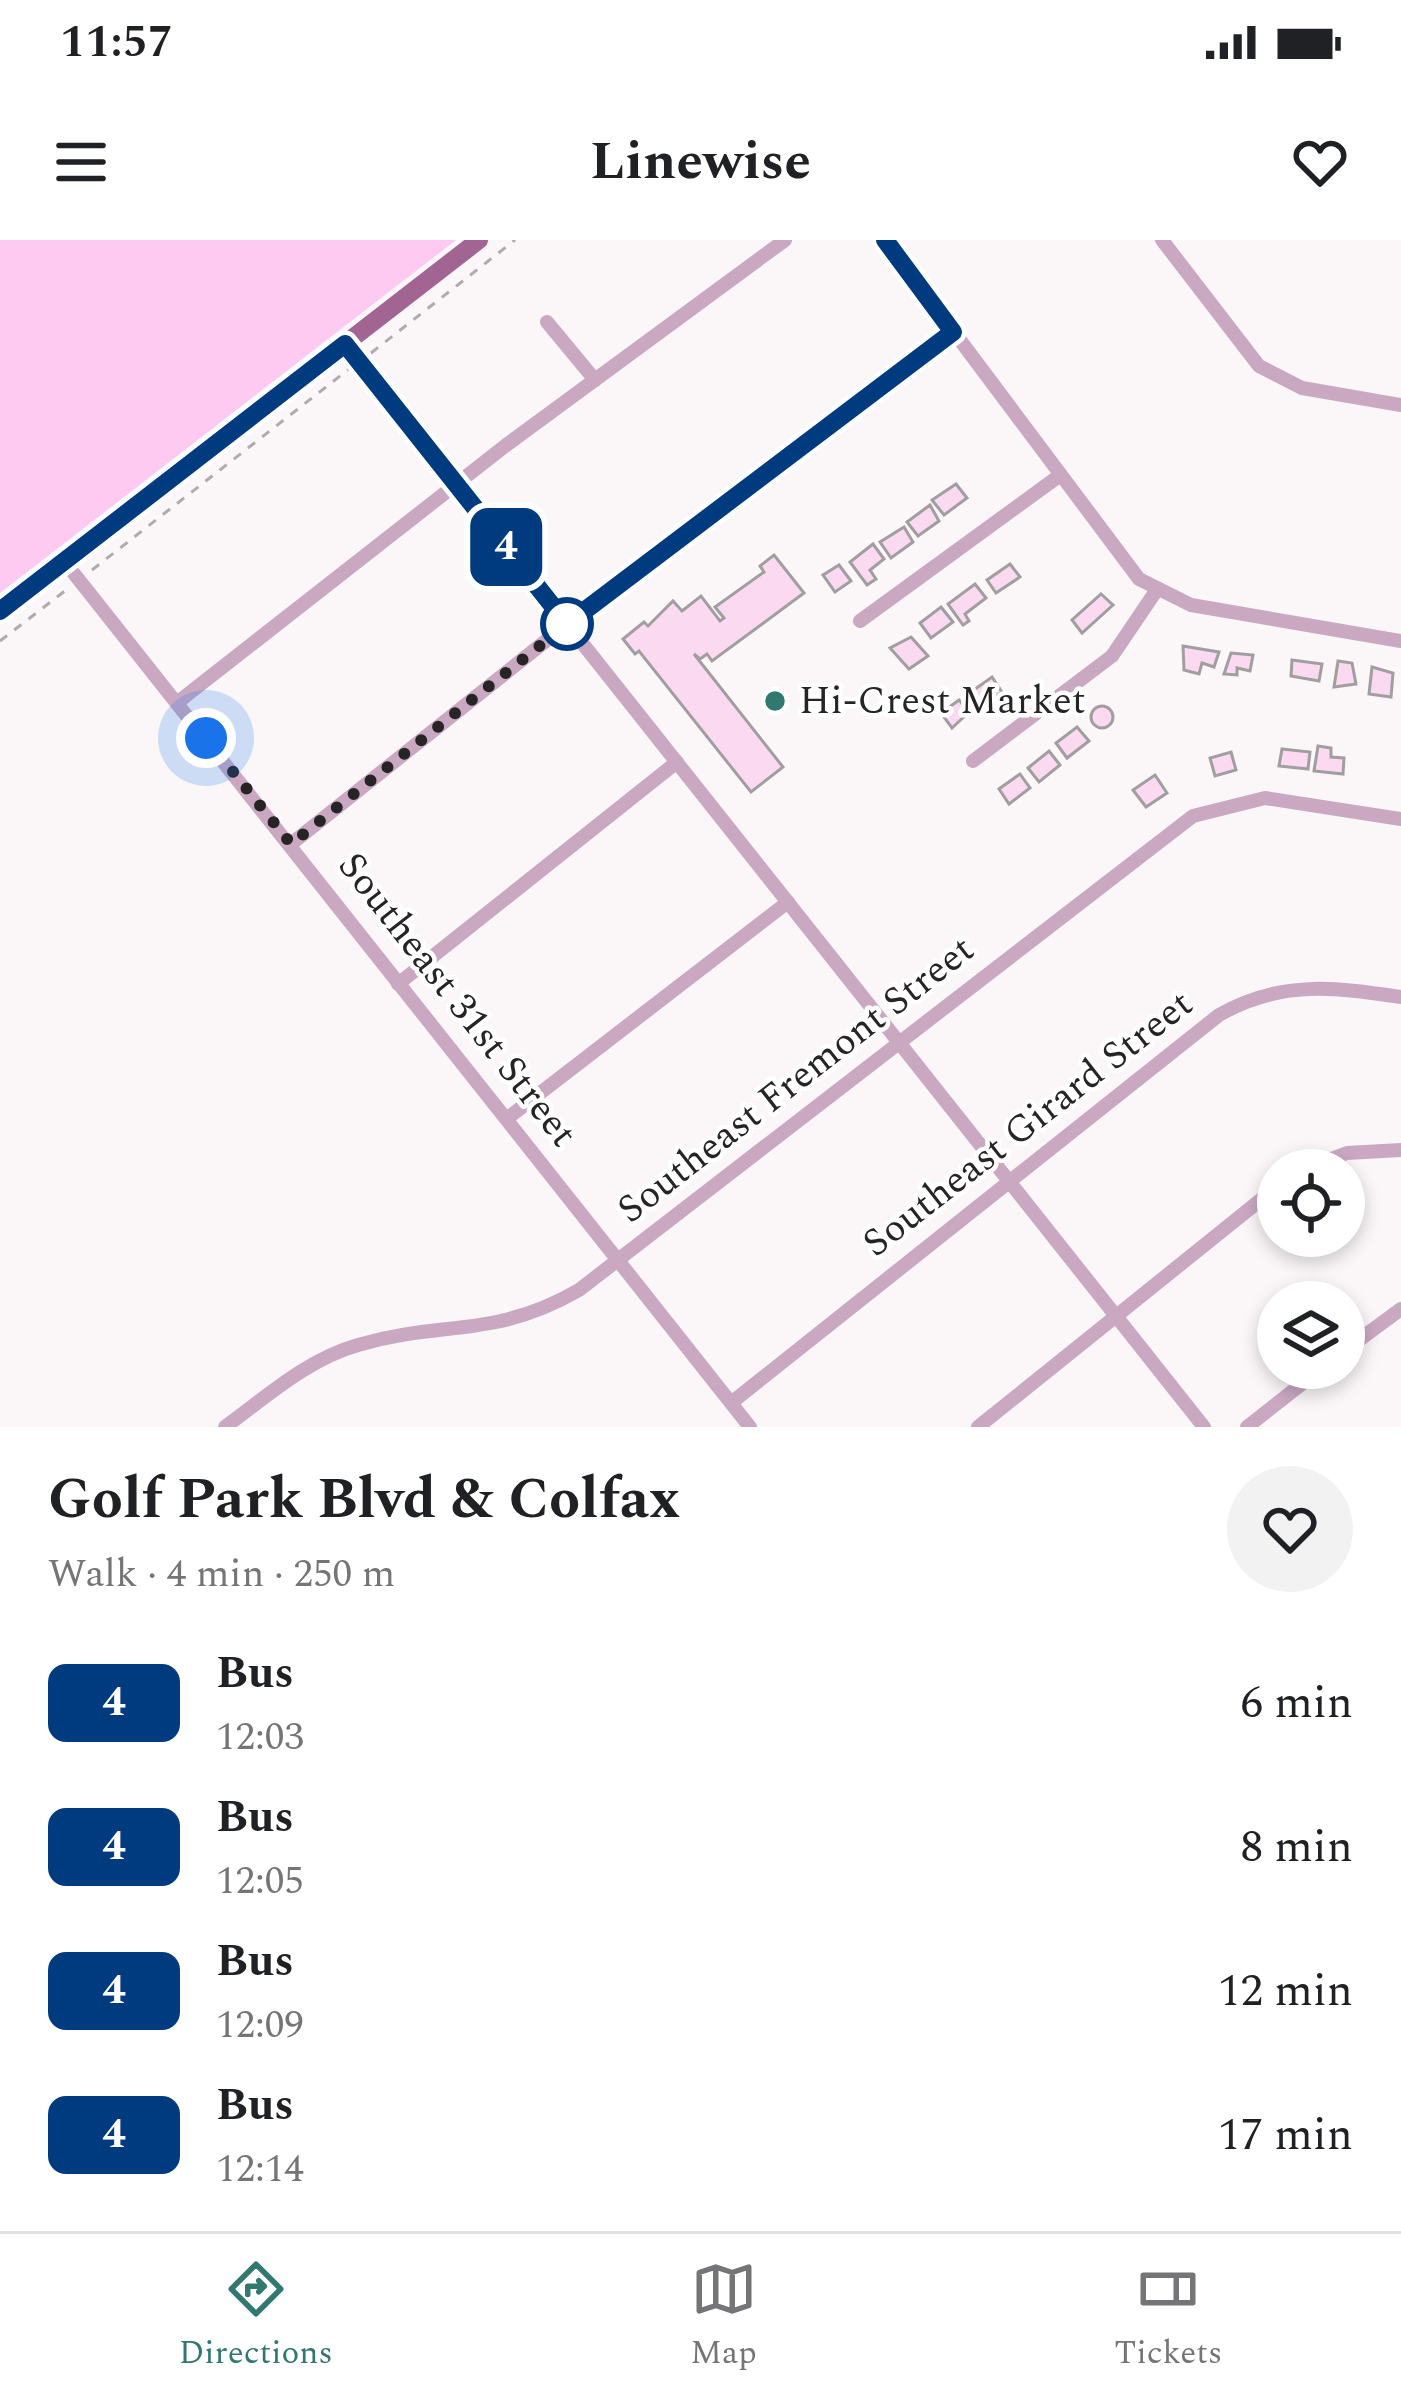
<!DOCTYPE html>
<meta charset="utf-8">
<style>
body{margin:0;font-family:Spectral,serif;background:#f2f2f2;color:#202124;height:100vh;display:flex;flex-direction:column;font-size:45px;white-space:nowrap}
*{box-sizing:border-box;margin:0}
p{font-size:39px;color:#757577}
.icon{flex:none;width:66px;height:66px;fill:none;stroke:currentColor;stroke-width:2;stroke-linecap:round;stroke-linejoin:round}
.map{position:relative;height:1187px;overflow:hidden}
.panel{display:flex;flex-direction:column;background:#fff;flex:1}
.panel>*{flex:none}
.badge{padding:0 24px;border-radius:18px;font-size:42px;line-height:78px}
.fabs{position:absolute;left:1257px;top:909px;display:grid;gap:24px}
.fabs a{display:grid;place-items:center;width:108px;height:108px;border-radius:50%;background:#fff;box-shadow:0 6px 18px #0003;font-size:60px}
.you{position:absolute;width:60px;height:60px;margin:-30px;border:9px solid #fff;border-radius:50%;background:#1a73e8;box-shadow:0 0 0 18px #1a73e833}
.map>.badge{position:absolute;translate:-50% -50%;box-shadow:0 0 0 6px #fff}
.round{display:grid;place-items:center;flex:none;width:126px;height:126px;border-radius:63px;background:#f2f2f2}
.head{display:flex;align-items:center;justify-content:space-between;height:204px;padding:0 48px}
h1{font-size:57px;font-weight:700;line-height:90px}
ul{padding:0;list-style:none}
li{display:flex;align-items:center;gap:36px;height:144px;padding:0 48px}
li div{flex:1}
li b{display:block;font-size:45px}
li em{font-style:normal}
li .badge{min-width:132px;font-weight:700;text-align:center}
.status{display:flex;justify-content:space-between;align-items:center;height:84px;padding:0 60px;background:#fff;direction:ltr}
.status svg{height:33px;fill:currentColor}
header{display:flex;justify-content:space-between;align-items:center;height:156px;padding:0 48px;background:#fff;font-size:54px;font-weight:700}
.menu{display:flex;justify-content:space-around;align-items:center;height:168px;border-top:3px solid #e0e0e0;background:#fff;font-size:33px;color:#757577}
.menu a{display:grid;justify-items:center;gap:6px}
.menu .on{color:#317870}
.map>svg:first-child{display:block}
.green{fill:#fecaf1}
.building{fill:#fad9f1;stroke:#a19ea0;stroke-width:3}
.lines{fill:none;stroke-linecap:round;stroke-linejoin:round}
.path{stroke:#afacad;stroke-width:3;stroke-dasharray:9 9;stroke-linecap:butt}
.minor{stroke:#cba8c2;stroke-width:14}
.major{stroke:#a16493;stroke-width:18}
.line-casing{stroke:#fff;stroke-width:27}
.line{stroke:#003b80;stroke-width:18}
.walk{stroke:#262425;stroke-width:12;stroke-dasharray:0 21.6}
.stop-dot{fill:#fff;stroke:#003b80;stroke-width:6}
.poi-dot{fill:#317870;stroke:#fff;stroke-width:4.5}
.labels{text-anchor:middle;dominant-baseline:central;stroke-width:9;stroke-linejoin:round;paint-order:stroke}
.poi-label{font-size:39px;fill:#262425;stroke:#fff;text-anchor:start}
.street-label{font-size:39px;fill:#262425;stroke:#fff}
</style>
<div class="status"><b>11:57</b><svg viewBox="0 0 49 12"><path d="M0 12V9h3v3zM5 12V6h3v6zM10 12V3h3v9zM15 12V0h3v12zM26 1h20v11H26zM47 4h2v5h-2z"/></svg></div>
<header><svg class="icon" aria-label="menu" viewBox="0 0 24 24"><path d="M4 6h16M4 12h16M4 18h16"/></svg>Linewise<svg class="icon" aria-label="heart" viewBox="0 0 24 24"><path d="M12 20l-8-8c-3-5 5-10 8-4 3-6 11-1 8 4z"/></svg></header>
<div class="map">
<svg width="1401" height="1187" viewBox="0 0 1401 1187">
<rect width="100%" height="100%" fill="#fbf7f9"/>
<!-- green -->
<path class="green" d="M0 0H456L0 353Z"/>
<!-- building -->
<g class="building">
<path d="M956 244 967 258 944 275 932 260Z"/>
<path d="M930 265 939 281 918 296 907 282Z"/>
<path d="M904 287 913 302 891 318 880 302Z"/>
<path d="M873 304 884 319 870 330 876 339 867 345 850 322Z"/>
<path d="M774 315 804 353 712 421 707 414 700 419 694 414 783 527 751 552 639 411 635 414 623 399 644 382 648 386 673 361 682 371 701 356 720 381 724 378 715 367 764 332 760 326Z"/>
<path d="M1010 324 1020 337 996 353 987 340Z"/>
<path d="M839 325 851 341 835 352 823 335Z"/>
<path d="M975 344 986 358 965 374 969 381 963 385 948 364Z"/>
<path d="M1101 354 1113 365 1082 393 1072 380Z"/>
<path d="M941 367 953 382 931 398 920 383Z"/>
<path d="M911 397 928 416 909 429 890 408Z"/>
<path d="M1183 406 1219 412 1214 427 1202 423 1199 434 1184 430Z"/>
<path d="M1231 413 1253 415 1250 431 1237 428V435L1224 434Z"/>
<path d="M1292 420 1322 424 1319 441 1291 436Z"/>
<path d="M1338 421 1352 423 1356 444 1334 447Z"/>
<path d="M1372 427 1393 433 1391 457 1369 454Z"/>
<path d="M992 437 1002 452 978 468 968 454Z"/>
<path d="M959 460 969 472 952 488 941 473Z"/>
<circle cx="1102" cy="477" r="11"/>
<path d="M1077 487 1089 501 1067 518 1056 503Z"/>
<path d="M1318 506 1331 508V517L1344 518 1343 534 1314 531Z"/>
<path d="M1282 509 1310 512 1308 529 1279 526Z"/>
<path d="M1049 511 1060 525 1039 542 1028 528Z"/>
<path d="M1231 512 1236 530 1215 536 1210 518Z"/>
<path d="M1020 534 1030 548 1009 564 999 549Z"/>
<path d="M1155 535 1167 553 1146 567 1133 550Z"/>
</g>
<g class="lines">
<!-- path -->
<g class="path">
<path d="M371 113 515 0"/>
<path d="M92 330 349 129"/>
<path d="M0 401 70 347"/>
</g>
<!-- minor -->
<g class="minor">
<path d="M885 0 1139 339 1191 365 1401 401"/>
<path d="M1162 0 1259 126 1302 148 1401 165"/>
<path d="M547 82 595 140"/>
<path d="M345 104 1204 1187"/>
<path d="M64 321 750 1187"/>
<path d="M860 381 1059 236"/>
<path d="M178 462 505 206 785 0"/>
<path d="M973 521 1112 416 1156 351"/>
<path d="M291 604 685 290 953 92"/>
<path d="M398 744 677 522"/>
<path d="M509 877 788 662"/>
<path d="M1302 930 1347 913 1401 910"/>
<path d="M1344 1111 1401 1069"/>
<path d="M731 1163 1219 775C1280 740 1335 747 1401 757"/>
<path d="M225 1187C266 1157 308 1119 358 1105 443 1080 494 1099 579 1050L1193 576 1265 558 1401 579"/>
<path d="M978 1187 1278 946"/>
<path d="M1247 1187 1322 1128"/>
</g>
<!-- major -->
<path class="major" d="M0 371 479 0"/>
</g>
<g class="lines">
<!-- line casing -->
<g class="line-casing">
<path id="line" d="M0 371 345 104 567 384 953 92 885 0"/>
</g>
<!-- line -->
<use href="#line" class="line"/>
<!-- walk -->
<path class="walk" d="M206 498 291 604 567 384"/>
</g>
<!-- markers -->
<circle class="stop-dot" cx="567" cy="384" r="24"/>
<circle class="poi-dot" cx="775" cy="461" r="12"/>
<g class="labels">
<!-- poi labels -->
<g class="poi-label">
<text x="799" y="461">Hi-Crest Market</text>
</g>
<!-- street labels -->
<g class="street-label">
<text transform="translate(457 760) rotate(52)">Southeast 31st Street</text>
<text transform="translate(796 840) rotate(-38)">Southeast Fremont Street</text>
<text transform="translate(1028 884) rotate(-38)">Southeast Girard Street</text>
</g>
</g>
</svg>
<div class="fabs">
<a><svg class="icon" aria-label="locate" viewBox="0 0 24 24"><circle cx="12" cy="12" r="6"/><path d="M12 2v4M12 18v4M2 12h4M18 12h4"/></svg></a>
<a><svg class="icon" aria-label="layers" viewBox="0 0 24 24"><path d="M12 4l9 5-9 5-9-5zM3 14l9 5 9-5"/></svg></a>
</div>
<div class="you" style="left:206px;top:498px"></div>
<b class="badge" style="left:506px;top:307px;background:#003b80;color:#fff">4</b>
</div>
<section class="panel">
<div class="head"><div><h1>Golf Park Blvd &amp; Colfax</h1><p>Walk · 4 min · 250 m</p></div><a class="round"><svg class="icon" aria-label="heart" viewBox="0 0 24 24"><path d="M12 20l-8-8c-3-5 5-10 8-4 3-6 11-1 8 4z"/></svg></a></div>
<ul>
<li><span class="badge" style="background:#003b80;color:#fff">4</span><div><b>Bus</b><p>12:03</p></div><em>6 min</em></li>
<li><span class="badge" style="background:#003b80;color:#fff">4</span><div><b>Bus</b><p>12:05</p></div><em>8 min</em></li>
<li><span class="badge" style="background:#003b80;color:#fff">4</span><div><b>Bus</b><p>12:09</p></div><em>12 min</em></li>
<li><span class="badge" style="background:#003b80;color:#fff">4</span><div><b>Bus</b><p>12:14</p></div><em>17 min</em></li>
</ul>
</section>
<nav class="menu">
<a class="on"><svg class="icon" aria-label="directions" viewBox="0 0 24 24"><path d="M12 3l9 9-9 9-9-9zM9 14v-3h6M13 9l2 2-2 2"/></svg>Directions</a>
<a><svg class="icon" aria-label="map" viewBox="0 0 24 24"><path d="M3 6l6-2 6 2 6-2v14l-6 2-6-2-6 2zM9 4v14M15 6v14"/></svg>Map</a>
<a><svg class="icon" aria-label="tickets" viewBox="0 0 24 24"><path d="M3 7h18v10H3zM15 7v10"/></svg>Tickets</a>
</nav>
